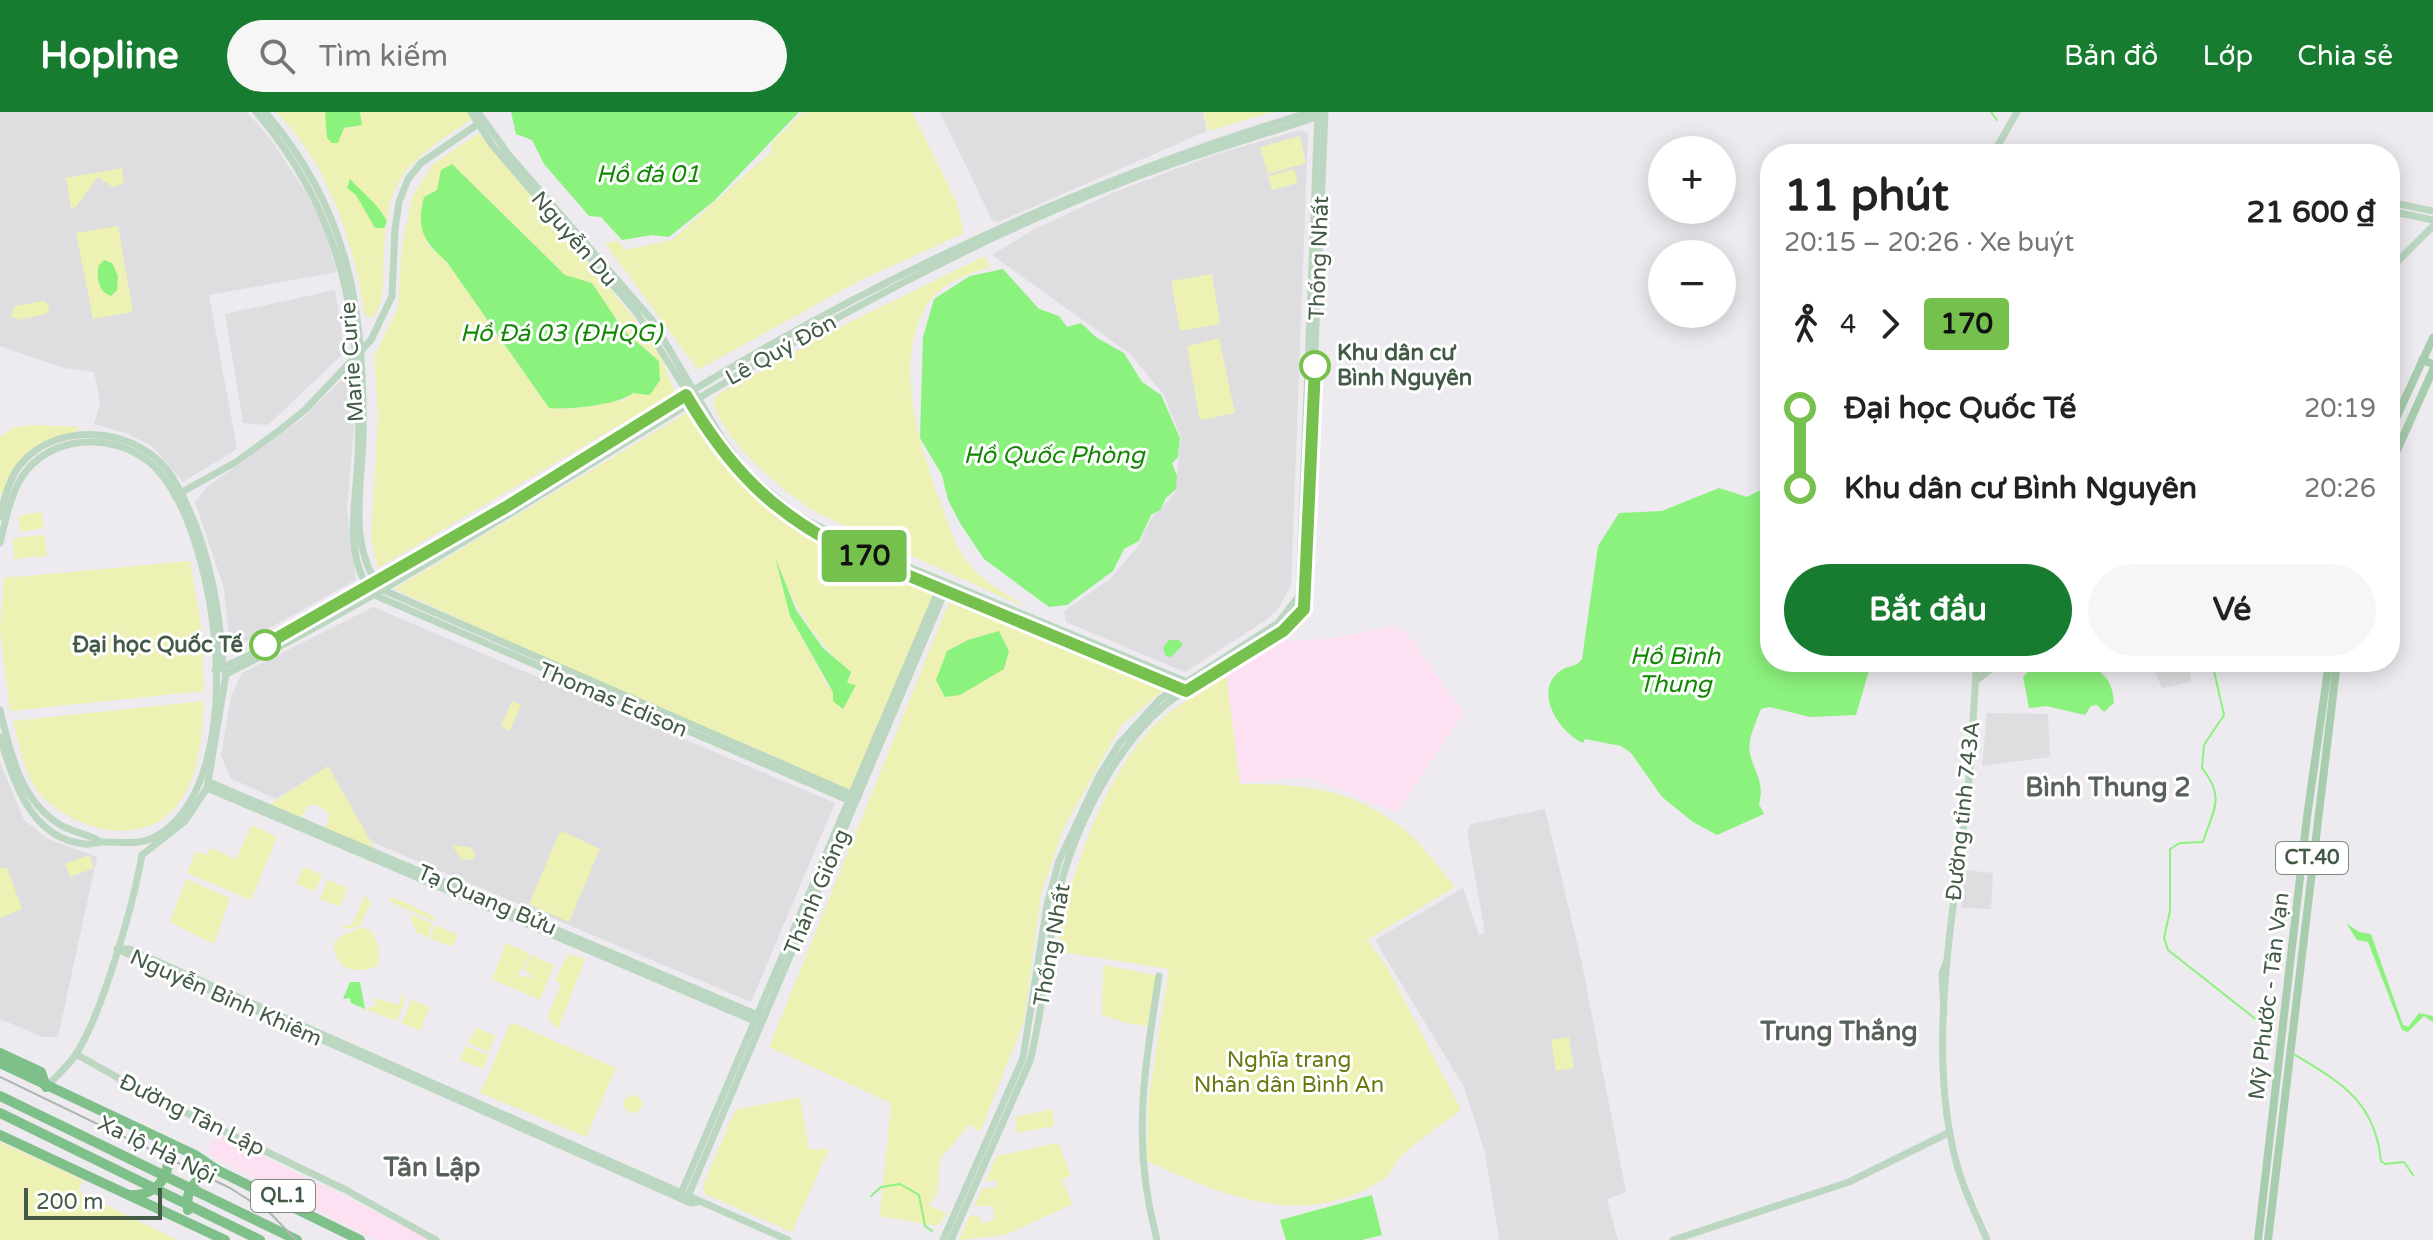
<!DOCTYPE html>
<html lang="vi">
<meta charset="utf-8">
<style>
body{margin:0;font-family:"Varela Round",sans-serif;background:#f6f6f6;color:#222;height:100vh;display:flex;flex-direction:column;font-size:30px;white-space:nowrap}
*{box-sizing:border-box;margin:0}
p{font-size:26px;color:#767676}
.icon{flex:none;width:44px;height:44px;fill:none;stroke:currentColor;stroke-width:2;stroke-linecap:round;stroke-linejoin:round}
.map{position:relative;flex:1;overflow:hidden}
.details{position:absolute;left:1760px;top:32px;width:640px;height:528px;display:flex;flex-direction:column;background:#fff;border-radius:32px;box-shadow:0 4px 20px #0003}
.details>*{flex:none}
.badge{padding:0 16px;border-radius:6px;font-size:28px;line-height:52px}
.tools{position:absolute;left:1648px;top:24px;display:grid;gap:16px}
.tools a{display:grid;place-items:center;width:88px;height:88px;border-radius:50%;background:#fff;box-shadow:0 4px 20px #0003;font-size:40px}
.scale{position:absolute;left:24px;bottom:20px;width:138px;box-sizing:border-box;padding-left:8px;border:4px solid #425a46;border-top:0;font-size:22px;line-height:28px;white-space:nowrap;color:#425a46;-webkit-text-stroke:6px #fff;paint-order:stroke}
.map>.badge{position:absolute;translate:-50% -50%;box-shadow:0 0 0 4px #fff}
.legs{display:flex;align-items:center;gap:12px;height:88px;padding:0 24px;font-size:26px}
.legs p{margin-inline-start:auto}
.head{display:flex;align-items:center;justify-content:space-between;height:136px;padding:0 24px}
h1{font-size:44px;font-weight:700;line-height:60px}
.action{display:flex;gap:16px;margin-top:auto;padding:16px 24px}
.action a{flex:1;height:92px;border-radius:48px;background:#177c2f;color:#fff;font-size:32px;font-weight:700;line-height:92px;text-align:center}
.action a+a{background:#f6f6f6;color:#222}
ul{padding:0 24px;list-style:none}
li{display:flex;align-items:center;gap:28px;height:80px;font-size:30px}
li i{display:grid;place-items:center;width:12px;height:100%;margin:0 10px;background:currentColor}
li i::after{content:'';width:20px;height:20px;margin:-10px;border:6px solid;border-radius:50%;background:#fff}
li p{margin-inline-start:auto}
li:first-child i{background:linear-gradient(#0000 50%,currentColor 0)}
li:last-child i{background:linear-gradient(currentColor 50%,#0000 0)}
header{display:flex;align-items:center;gap:48px;box-sizing:border-box;height:112px;padding:0 40px;background:#177c2f;color:#fff}
header strong{font-size:38px}
nav{display:flex;gap:44px;margin-inline-start:auto;font-size:28px}
.search{width:560px;height:72px;background:#f6f6f6;display:flex;align-items:center;gap:20px;box-sizing:border-box;padding:0 28px;border-radius:44px;color:#767676;font-size:30px}
.map>svg:first-child{display:block}
.commercial{fill:#fde0f2}
.education{fill:#dedde0}
.green{fill:#eef1b4;fill-rule:evenodd}
.water{fill:#8bf27d}
.lines{fill:none;stroke-linecap:round;stroke-linejoin:round}
.stream{stroke:#8bf27d;stroke-width:2}
.secondary{stroke:#bcd7c1;stroke-width:7}
.primary{stroke:#a8cdae;stroke-width:8}
.highway{stroke:#7ebf8a;stroke-width:10}
.rail{stroke:#adb7b0;stroke-width:2}
.line-1-casing{stroke:#fff;stroke-width:18}
.line-1{stroke:#76c04d;stroke-width:12}
.stop-1-dot{fill:#fff;stroke:#76c04d;stroke-width:4}
.labels{text-anchor:middle;dominant-baseline:central;stroke-width:6;stroke-linejoin:round;paint-order:stroke}
.shield{fill:#fff;stroke:#7b8c7e;stroke-width:2}
.shield-label{font-size:20px;font-weight:bold;fill:#425a46}
.street-label{font-size:22px;fill:#425a46;stroke:#fff}
.stop-label{font-size:22px;font-weight:bold;fill:#425a46;stroke:#fff;text-anchor:start}
.park-label{font-size:22px;fill:#677a0f;stroke:#fff}
.water-label{font-size:24px;font-style:italic;fill:#148705;stroke:#fff}
.quarter-label{font-size:26px;font-weight:bold;fill:#58615a;stroke:#fff}
</style>
<header>
<strong>Hopline</strong>
<div class="search"><svg class="icon" aria-label="search" viewBox="0 0 24 24"><circle cx="10" cy="10" r="6"/><path d="M15 15l6 6"/></svg>Tìm kiếm</div>
<nav><a>Bản đồ</a><a>Lớp</a><a>Chia sẻ</a></nav>
</header>
<div class="map">
<svg width="2433" height="1128" viewBox="0 0 2433 1128">
<rect width="100%" height="100%" fill="#edebef"/>
<!-- commercial -->
<g class="commercial">
<path d="M1395 514 1406 520 1464 601 1396 701 1315 668 1300 665 1241 671 1226 561 1279 529 1328 527Z"/>
<path d="M216 1021 432 1128H376L207 1042Z"/>
</g>
<!-- education -->
<g class="education">
<path d="M0 0H247L272 29 307 82 325 120 337 160 209 183 237 337 183 370 152 334 126 321 94 312 100 291 94 260 64 256 0 234Z"/>
<path d="M940 0H1203L1207 19 998 110 992 108Z"/>
<path d="M1299 18 1308 21 1291 474 1278 497 1265 509 1185 560 1066 510 1064 499 1110 467 1139 433 1150 408 1175 381 1181 326 1164 283 1130 242 992 143 1033 118 1112 81 1211 44Z"/>
<path d="M335 178 345 240 268 313 243 311 225 202Z"/>
<path d="M343 266 348 270 354 315 347 396 356 468 230 538 224 476 195 390 207 375 302 307Z"/>
<path d="M373 495 835 691 751 890 370 729 328 655 276 687 230 666 221 643 231 584 242 561Z"/>
<path d="M2151 550H2190L2191 570 2162 576Z"/>
<path d="M1987 601 2048 602 2050 645 1982 654Z"/>
<path d="M0 650 24 708 48 727 97 745 58 925H43L0 907Z"/>
<path d="M1545 697 1581 847 1626 1080 1607 1087 1618 1128H1499L1485 1041 1464 975 1375 828 1463 776 1479 823 1485 821 1467 719 1471 712Z"/>
<path d="M1965 758 1993 761 1991 797 1961 796Z"/>
</g>
<!-- green -->
<g class="green">
<path d="M276 0H329L338 29 344 16 354 15 362 5 360 0H468L472 7C392 60 387 69 383 164 383 178 382 195 373 206L365 203C354 132 330 53 276 0Z"/>
<path d="M803 0H912L956 89 964 121 859 169 698 258 605 131 618 129 625 138 672 128 771 40 772 31Z"/>
<path d="M1204 0H1272L1208 19Z"/>
<path d="M479 21 634 206 658 238 675 280 378 456 371 427 378 304 374 244 398 196 402 134 412 86 432 53ZM453 53 565 163 592 171 624 219 659 249 625 288C599 291 574 299 549 296L447 150 427 132 424 85 437 78Z"/>
<path d="M1300 24 1306 51 1268 62 1260 35Z"/>
<path d="M122 56 124 71 113 75 98 65 76 95 71 96 66 66Z"/>
<path d="M1294 57 1298 71 1272 78 1268 64Z"/>
<path d="M118 114 133 200 93 207 76 121Z"/>
<path d="M985 144 990 155C965 163 938 172 925 196 893 255 920 335 941 392 948 410 954 433 966 448 981 469 1008 483 1029 497L819 402C783 380 726 332 713 291L715 284 844 213Z"/>
<path d="M1212 162 1220 212 1180 219 1171 169Z"/>
<path d="M44 189 50 194 46 202 19 208 11 204 14 194Z"/>
<path d="M1219 226 1235 301 1203 308 1199 305 1187 234Z"/>
<path d="M688 300 732 357 789 409 818 428 937 478 850 678 561 554 395 477ZM775 447C794 494 813 527 851 561L847 571 855 573 833 580 828 574 790 504Z"/>
<path d="M38 313 78 315 75 322 35 340 0 383V325L15 315Z"/>
<path d="M41 400 44 416 21 420 18 404Z"/>
<path d="M44 423 47 444 14 447 13 426Z"/>
<path d="M190 449 201 511 204 579 10 599 0 518 4 466Z"/>
<path d="M951 486 1025 512 1162 579 1121 614 1064 715 1041 782 1024 909 980 1020 970 1012 940 1047 937 1082 929 1093 947 1102 937 1114 880 1104 891 991 769 935ZM999 520 1009 539 1004 557 959 583 947 539 968 528Z"/>
<path d="M1226 561 1240 672C1304 672 1347 675 1400 714 1421 729 1438 756 1455 775L1367 828 1387 855 1461 998C1441 1014 1415 1029 1398 1048 1393 1054 1390 1062 1384 1067 1306 1119 1223 1084 1147 1049L1148 991 1169 857 1061 840 1057 836C1069 766 1100 675 1147 621 1168 598 1201 580 1226 561Z"/>
<path d="M204 589C202 622 200 661 180 689 146 740 69 718 37 678 24 661 19 630 13 609Z"/>
<path d="M512 589 521 593 510 619 501 614Z"/>
<path d="M328 654 374 735 376 742 325 720 329 702 318 693 307 694 300 710 266 695Z"/>
<path d="M252 713 277 725 251 788 187 761 196 739 207 743 211 736 236 747Z"/>
<path d="M564 720 600 737 569 810 529 792 559 721Z"/>
<path d="M452 733 470 735 475 742 474 747 462 748Z"/>
<path d="M89 743 94 756 70 765 65 752Z"/>
<path d="M7 755 22 797 0 806V757Z"/>
<path d="M304 755 322 763 315 779 296 772Z"/>
<path d="M186 767 230 786 214 832 170 810Z"/>
<path d="M328 768 347 776 340 795 320 787Z"/>
<path d="M365 783 371 791 360 813 349 817 338 814 352 813Z"/>
<path d="M393 785 435 805 433 809 389 789Z"/>
<path d="M409 802 432 811 428 825 416 820Z"/>
<path d="M435 813 458 823 452 835 430 826Z"/>
<path d="M363 815 372 819C377 832 382 841 377 854 356 863 334 858 334 831L341 824Z"/>
<path d="M506 831 530 842 523 858 517 859 520 866 526 864 537 868 525 859 531 843 554 853 540 888 492 867Z"/>
<path d="M568 842 585 847 558 917 547 906 561 872 555 868Z"/>
<path d="M1103 853 1155 863 1158 871 1150 914 1129 912 1102 903Z"/>
<path d="M397 881 406 885 397 909 365 897 376 893 375 886 399 893 402 884Z"/>
<path d="M411 888 430 895 420 919 402 911Z"/>
<path d="M511 910 616 956 586 1025 480 981Z"/>
<path d="M477 916 495 924 489 940 467 931Z"/>
<path d="M1569 925 1574 956 1556 959 1551 928Z"/>
<path d="M466 934 488 943 483 957 460 948Z"/>
<circle cx="633" cy="992" r="9"/>
<path d="M800 985 809 1037H829L792 1120 705 1082 703 1074 735 998Z"/>
<path d="M1053 997 1054 1014 1017 1021 1015 1005Z"/>
<path d="M0 1030 83 1068 78 1079 177 1128H0Z"/>
<path d="M1058 1031 1071 1063 1062 1068 1073 1092 1005 1123 959 1128 970 1103 980 1105V1111L994 1109 993 1094H974L982 1077 997 1075 996 1068 985 1070 997 1044Z"/>
</g>
<!-- water -->
<g class="water">
<path d="M325 0H360L362 13 344 16 338 31H332L327 26Z"/>
<path d="M511 0H799L714 89 669 125 652 123 622 128 601 105 589 104 544 52 532 28 516 22Z"/>
<path d="M452 52 565 163 592 171 624 219 659 249 660 268 650 283 633 281C619 293 567 298 549 296L447 150C423 129 416 116 424 85L437 78 441 58Z"/>
<path d="M350 67C363 81 378 92 387 109L384 116H375L356 83 347 76Z"/>
<path d="M104 148 112 151 118 164 117 178 111 184C98 180 96 165 99 153Z"/>
<path d="M1003 157 1039 197 1059 204 1067 215 1081 211 1097 226 1124 241 1142 270 1161 283 1180 326 1178 345 1172 351 1177 364 1176 377 1166 386 1160 398 1151 403 1139 429 1124 437 1113 459 1067 493 1049 495 984 447 960 411 948 388 942 363 920 326 923 225 934 187 970 164Z"/>
<path d="M1770 373V550H1865L1870 555 1856 603 1810 605 1770 595 1761 597C1756 611 1747 627 1750 642 1755 662 1765 671 1759 692L1764 702 1717 723 1693 710 1662 685 1631 641 1621 634 1585 627 1583 631C1560 621 1532 580 1560 559 1568 553 1576 556 1582 547L1598 434 1619 401 1662 399 1719 376 1747 385Z"/>
<path d="M775 445 796 498 823 536 851 560 847 571 856 573 843 597 833 589V580L790 504Z"/>
<path d="M999 519 1009 539 1004 557 960 583 945 585 936 568 947 539 968 528Z"/>
<path d="M1169 528H1179L1183 533 1171 545 1166 544 1163 536Z"/>
<path d="M2038 550C2072 550 2112 546 2114 591L2104 600 2097 593 2091 594 2085 603 2046 594 2029 596 2023 565Z"/>
<path d="M2346 811 2359 820 2371 822 2403 913 2408 915 2419 901 2433 904V910L2424 904 2408 920 2402 918 2368 830 2357 828Z"/>
<path d="M350 870H360L365 897 351 891 350 886 343 887Z"/>
<path d="M1372 1083 1382 1123 1362 1128H1286L1280 1108Z"/>
</g>
<g class="lines">
<!-- stream -->
<g class="stream">
<path d="M1991 0 1997 8"/>
<path d="M2212 550 2224 603 2204 633 2202 656C2226 686 2213 698 2203 730L2180 731 2170 737V799L2164 826 2168 838 2272 920"/>
<path d="M2295 943C2342 971 2375 990 2381 1049L2385 1052 2404 1050 2413 1063"/>
<path d="M871 1084 881 1075 900 1072 919 1083 925 1114 932 1119"/>
</g>
<!-- secondary -->
<g class="secondary">
<path d="M256 0C344 102 363 215 358 346 356 391 343 443 372 482L855 691"/>
<path d="M265 0C349 97 365 199 363 324 362 376 347 433 381 477L858 685"/>
<path d="M471 0 492 33 637 201 734 354 788 405 847 438 1181 575"/>
<path d="M478 0 509 43 652 208 723 328 748 361 798 404 856 433 1187 570"/>
<path d="M1993 42 2017 0"/>
<path d="M2390 90 2433 99"/>
<path d="M2390 99 2433 108"/>
<path d="M2390 157 2433 114"/>
<path d="M175 384 236 350 280 318 305 298 371 228 392 184 395 117 399 90 408 67 421 51 481 10"/>
<path d="M0 405C4 387 9 367 20 353 58 306 144 315 174 368 207 425 220 491 223 557"/>
<path d="M0 431C6 407 11 377 27 358 60 318 129 322 161 362 220 434 249 664 160 722 142 734 125 730 103 730 97 730 91 733 85 732 31 727 13 669 0 625"/>
<path d="M1977 550C1973 598 1972 648 1966 696 1952 810 1925 948 1959 1060 1966 1083 1978 1106 1987 1128"/>
<path d="M215 558C271 537 325 498 377 468 482 409 583 345 685 283 882 163 1090 66 1311 0"/>
<path d="M226 562C458 447 668 293 897 174 986 127 1080 84 1175 51 1223 34 1273 20 1322 3"/>
<path d="M1976 569 1999 550"/>
<path d="M0 598C10 640 20 688 59 712 71 720 86 721 99 729"/>
<path d="M209 670 760 904"/>
<path d="M207 676 757 910"/>
<path d="M142 743 185 709 207 676 226 562"/>
<path d="M117 837H129L788 1128"/>
<path d="M119 838 691 1091 698 1090"/>
<path d="M1944 901 1942 861 1946 851"/>
<path d="M76 942 141 979 346 1078 436 1128"/>
<path d="M47 974C57 964 68 954 76 942 103 900 133 793 142 743"/>
<path d="M679 1086 940 475"/>
<path d="M686 1089 946 477"/>
<path d="M943 1128 1023 946 1047 793 1059 749 1099 664 1119 632 1160 587 1278 511 1299 484 1318 0"/>
<path d="M951 1128 1030 949C1043 899 1046 849 1055 799 1067 730 1111 639 1165 593 1206 560 1274 538 1304 497L1325 0"/>
<path d="M1157 1128C1131 1031 1144 962 1159 864"/>
<path d="M1673 1128 1849 1070 1950 1020"/>
</g>
<!-- primary -->
<g class="primary">
<path d="M2422 248 2433 252"/>
<path d="M2390 319 2433 226"/>
<path d="M2390 354 2433 258"/>
<path d="M2258 1128 2307 705 2329 550"/>
<path d="M2268 1128 2337 550"/>
</g>
<!-- highway -->
<g class="highway">
<path d="M0 941 41 960 46 975"/>
<path d="M0 951 195 1043 217 1058 360 1128"/>
<path d="M0 984 297 1128"/>
<path d="M0 1001 260 1128"/>
<path d="M0 1023 225 1128"/>
<path d="M132 1083C162 1083 177 1054 162 1028"/>
<path d="M188 1098C184 1076 197 1065 217 1058"/>
</g>
<!-- rail -->
<path class="rail" d="M0 965 230 1076 271 1102 296 1128"/>
</g>
<g class="lines">
<!-- line-1 casing -->
<g class="line-1-casing">
<path id="line-1" d="M265 533 506 395 686 283C728 355 772 401 847 438L1186 579 1283 519 1304 497 1315 254"/>
</g>
<!-- line-1 -->
<use href="#line-1" class="line-1"/>
</g>
<!-- markers -->
<g class="stop-1-dot">
<circle cx="1315" cy="254" r="14"/>
<circle cx="265" cy="533" r="14"/>
</g>
<g class="labels">
<!-- shield labels -->
<g class="shield">
<rect x="2276" y="730" width="72" height="32" rx="6"/>
<rect x="251" y="1068" width="64" height="32" rx="6"/>
</g>
<g class="shield-label">
<text x="2312" y="746">CT.40</text>
<text x="283" y="1084">QL.1</text>
</g>
<!-- street labels -->
<g class="street-label">
<text transform="translate(574 127) rotate(49)">Nguyễn Du</text>
<text transform="translate(1319 146) rotate(-88)">Thống Nhất</text>
<text transform="translate(781 238) rotate(-29)">Lê Quý Đôn</text>
<text transform="translate(352 250) rotate(-94)">Marie Curie</text>
<text transform="translate(613 588) rotate(23)">Thomas Edison</text>
<text transform="translate(1963 699) rotate(-84)">Đường tỉnh 743A</text>
<text transform="translate(817 780) rotate(-67)">Thánh Gióng</text>
<text transform="translate(487 788) rotate(23)">Tạ Quang Bửu</text>
<text transform="translate(1052 833) rotate(-80)">Thống Nhất</text>
<text transform="translate(2269 884) rotate(-83)">Mỹ Phước - Tân Vạn</text>
<text transform="translate(226 886) rotate(24)">Nguyễn Bỉnh Khiêm</text>
<text transform="translate(192 1003) rotate(26)">Đường Tân Lập</text>
<text transform="translate(157 1038) rotate(26)">Xa lộ Hà Nội</text>
</g>
<!-- stop labels -->
<g class="stop-label">
<text x="1337" y="241">Khu dân cư<tspan x="1337" dy="25">Bình Nguyên</tspan></text>
<text x="243" y="533" text-anchor="end">Đại học Quốc Tế</text>
</g>
<!-- park labels -->
<g class="park-label">
<text x="1289" y="948">Nghĩa trang<tspan x="1289" dy="25">Nhân dân Bình An</tspan></text>
</g>
<!-- water labels -->
<g class="water-label">
<text x="648" y="62">Hồ đá 01</text>
<text x="561" y="221">Hồ Đá 03 (ĐHQG)</text>
<text x="1054" y="343">Hồ Quốc Phòng</text>
<text x="1675" y="544">Hồ Bình<tspan x="1675" dy="28">Thung</tspan></text>
</g>
<!-- quarter labels -->
<g class="quarter-label">
<text x="2108" y="675">Bình Thung 2</text>
<text x="1839" y="919">Trung Thắng</text>
<text x="432" y="1055">Tân Lập</text>
</g>
</g>
</svg>
<div class="tools">
<a>+</a>
<a>−</a>
</div>
<div class="scale">200 m</div>
<b class="badge" style="left:864px;top:444px;background:#76c04d;color:#111">170</b>
<section class="details">
<div class="head"><div><h1>11 phút</h1><p>20:15 – 20:26 · Xe buýt</p></div><b>21 600 ₫</b></div>
<div class="legs"><svg class="icon" aria-label="walk" viewBox="0 0 24 24"><circle cx="13" cy="4" r="2"/><path d="M13 8l-2 6 4 7M11 14l-3 7M7 12l3-4h3l4 4"/></svg>4<svg class="icon" aria-label="forward" viewBox="0 0 24 24"><path d="M9 5l7 7-7 7"/></svg><b class="badge" style="background:#76c04d;color:#111">170</b></div>
<ul>
<li><i style="color:#76c04d"></i><b>Đại học Quốc Tế</b><p>20:19</p></li>
<li><i style="color:#76c04d"></i><b>Khu dân cư Bình Nguyên</b><p>20:26</p></li>
</ul>
<div class="action"><a>Bắt đầu</a><a>Vé</a></div>
</section>
</div>
